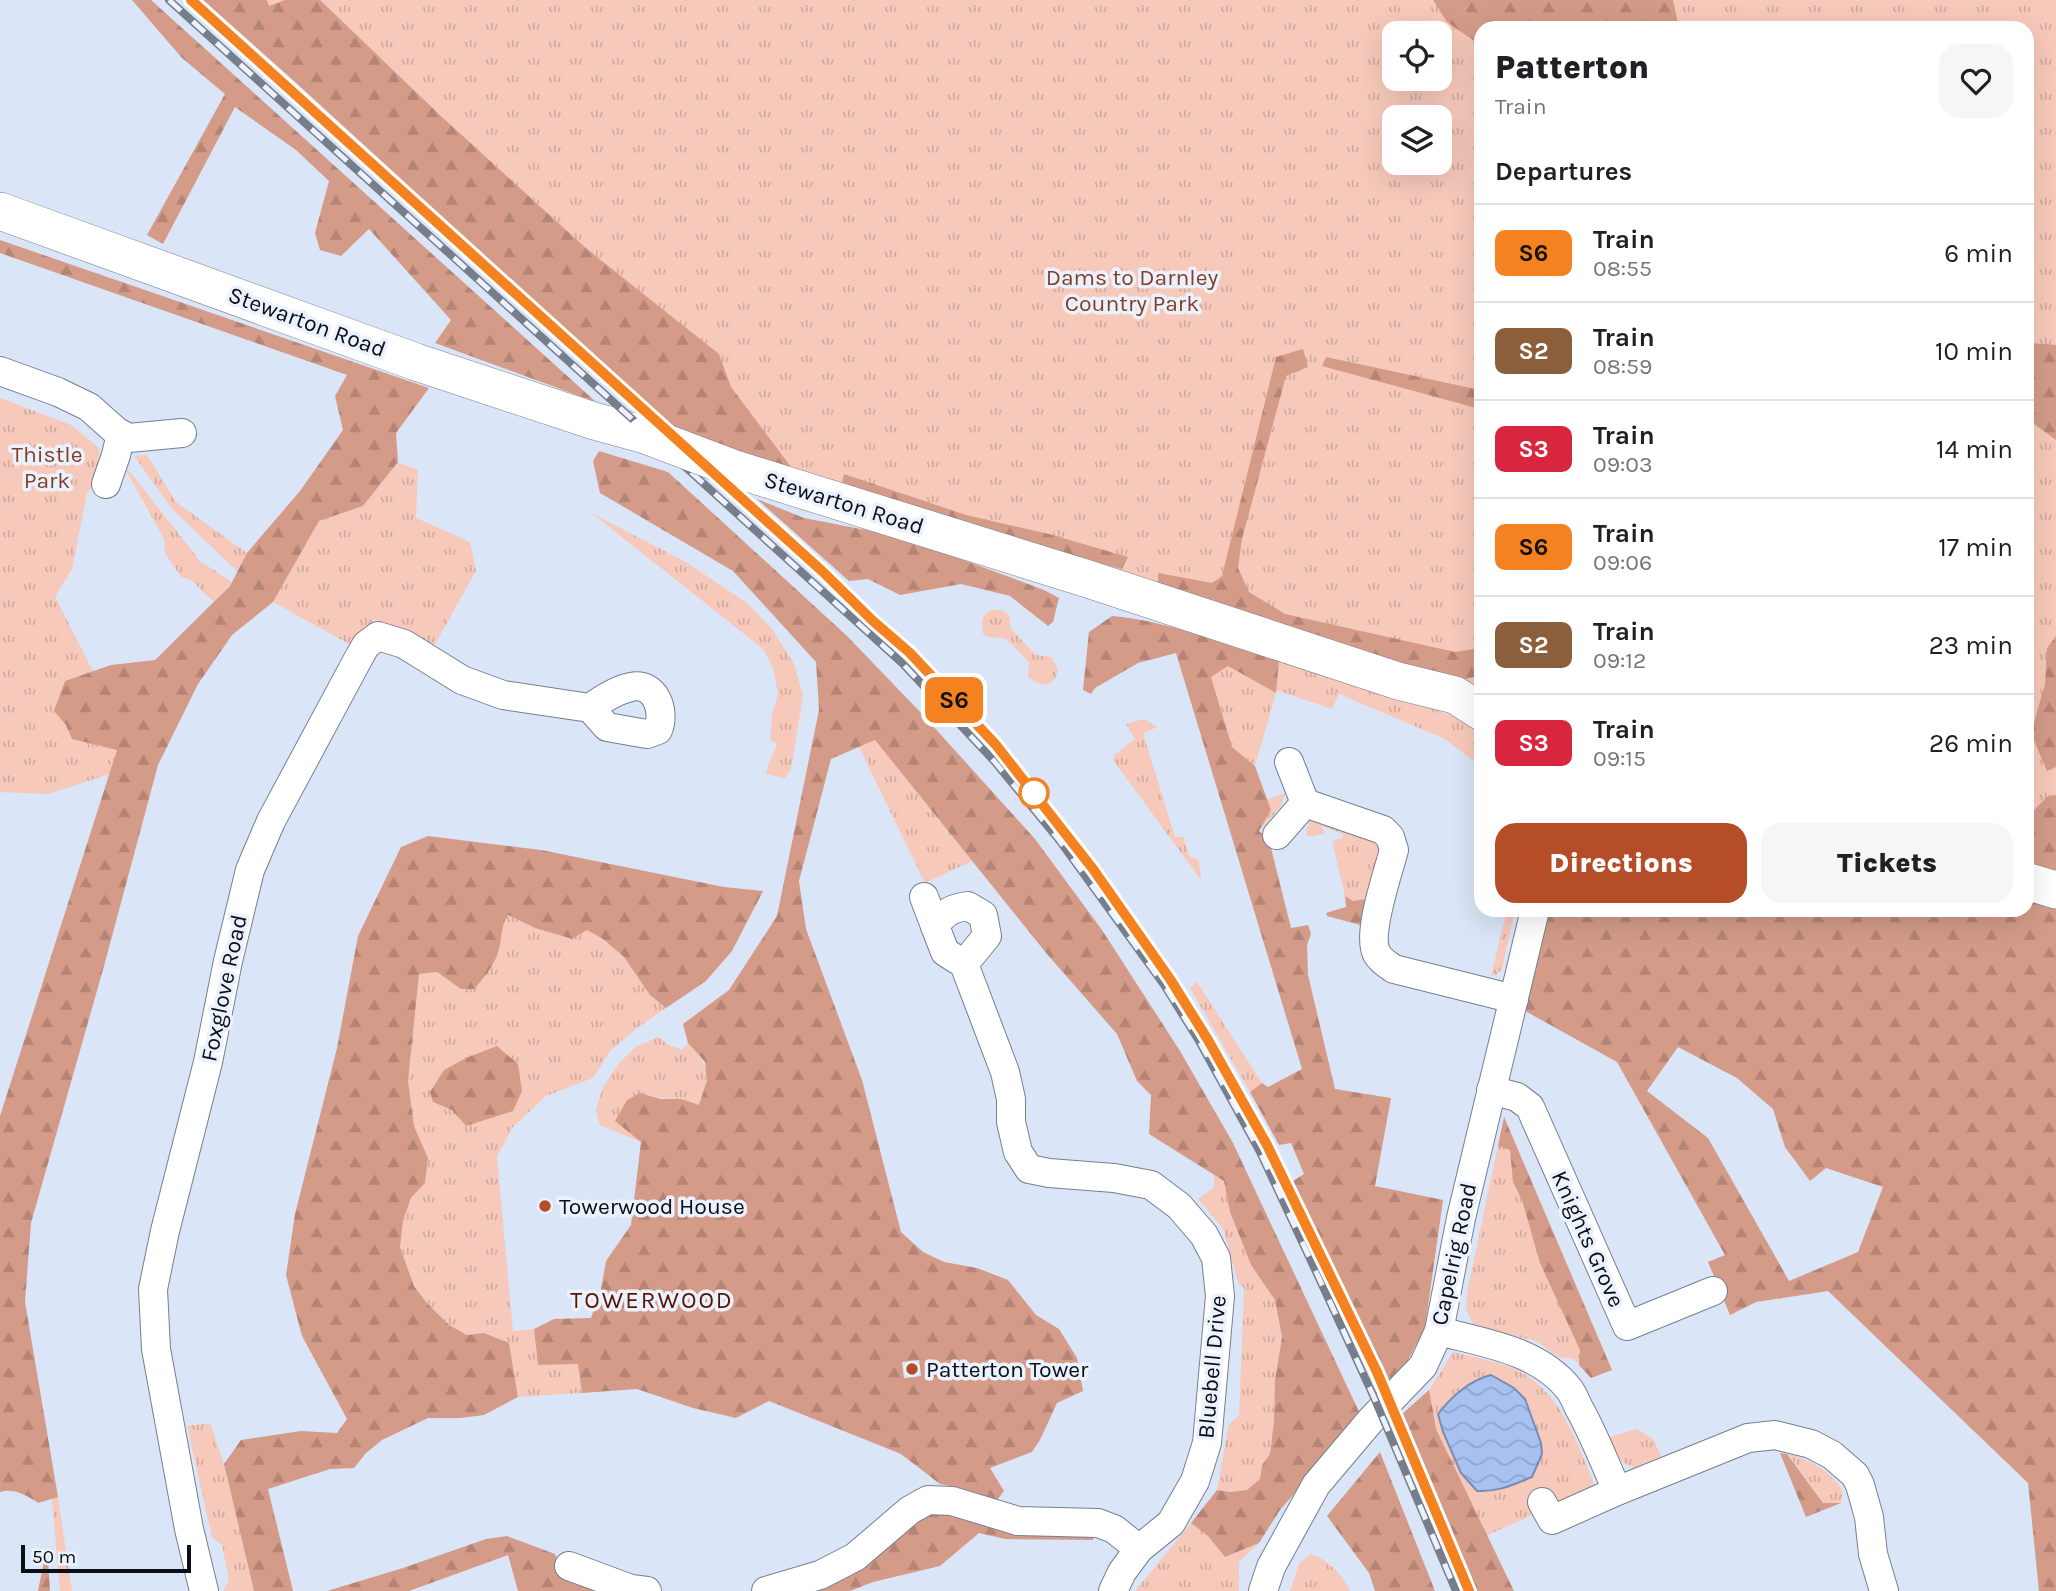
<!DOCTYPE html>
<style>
body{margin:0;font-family:Karla,sans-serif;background:#f6f6f6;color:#202124;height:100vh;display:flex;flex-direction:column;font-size:26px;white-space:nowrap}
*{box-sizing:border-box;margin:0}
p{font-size:23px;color:#757577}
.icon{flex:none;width:38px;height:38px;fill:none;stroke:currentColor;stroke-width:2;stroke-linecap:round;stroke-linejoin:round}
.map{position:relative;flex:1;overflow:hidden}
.details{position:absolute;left:1474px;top:21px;width:560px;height:896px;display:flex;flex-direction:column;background:#fff;border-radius:21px;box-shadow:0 7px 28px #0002}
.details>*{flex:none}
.badge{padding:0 14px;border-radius:10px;font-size:24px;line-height:46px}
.tools{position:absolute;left:1382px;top:21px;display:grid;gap:14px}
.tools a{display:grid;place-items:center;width:70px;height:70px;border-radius:14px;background:#fff;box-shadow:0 7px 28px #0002;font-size:35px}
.scale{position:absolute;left:21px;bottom:18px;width:170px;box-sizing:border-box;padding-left:7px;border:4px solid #0b0e14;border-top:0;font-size:19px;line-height:24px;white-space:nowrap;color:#0b0e14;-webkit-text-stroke:5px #ebf2fd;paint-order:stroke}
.map>.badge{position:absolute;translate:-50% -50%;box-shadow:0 0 0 4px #fff}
h2{padding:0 21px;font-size:26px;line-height:63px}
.round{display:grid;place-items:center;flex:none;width:74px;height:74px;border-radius:21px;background:#f6f6f6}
.head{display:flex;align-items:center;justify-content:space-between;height:119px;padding:0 21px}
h1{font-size:33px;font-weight:800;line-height:52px}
.button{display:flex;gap:14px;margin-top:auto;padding:14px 21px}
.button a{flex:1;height:80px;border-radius:21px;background:#b54d29;color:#fff;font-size:28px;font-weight:800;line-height:80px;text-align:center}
.button a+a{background:#f6f6f6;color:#202124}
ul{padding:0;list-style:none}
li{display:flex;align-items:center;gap:21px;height:98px;padding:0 21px;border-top:2px solid #e0e0e0}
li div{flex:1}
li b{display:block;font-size:26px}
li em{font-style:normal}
li .badge{min-width:77px;font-weight:700;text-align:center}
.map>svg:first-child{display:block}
.grass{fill:url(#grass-tufts);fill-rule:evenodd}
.forest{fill:url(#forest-firs);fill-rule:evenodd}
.water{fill:url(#water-waves);stroke:#788caf;stroke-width:2}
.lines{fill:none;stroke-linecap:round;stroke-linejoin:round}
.minor-casing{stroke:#757f8f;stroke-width:30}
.major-casing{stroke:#757f8f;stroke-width:38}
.minor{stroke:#fff;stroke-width:28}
.major{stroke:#fff;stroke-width:37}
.rail-casing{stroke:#777e8b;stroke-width:8}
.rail{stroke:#ebf2fd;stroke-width:5;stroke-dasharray:16;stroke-linecap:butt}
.major-bridge-casing{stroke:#757f8f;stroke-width:38;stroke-linecap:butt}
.major-bridge{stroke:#fff;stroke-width:37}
.line-casing{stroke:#fff;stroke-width:16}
.line{stroke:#f58220;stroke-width:10}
.stop-dot{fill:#fff;stroke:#f58220;stroke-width:3.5}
.poi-dot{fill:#b54d29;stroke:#ebf2fd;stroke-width:2.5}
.labels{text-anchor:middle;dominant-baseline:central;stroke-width:7;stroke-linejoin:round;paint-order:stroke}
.park-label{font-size:23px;fill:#843e26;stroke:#ebf2fd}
.street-label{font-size:23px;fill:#0b0e14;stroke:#ebf2fd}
.poi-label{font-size:23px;fill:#0b0e14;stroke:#ebf2fd;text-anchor:start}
.neighbourhood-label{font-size:24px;letter-spacing:2px;fill:#571600;stroke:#ebf2fd}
</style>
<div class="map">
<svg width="2056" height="1591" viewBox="0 0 2056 1591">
<defs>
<pattern id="grass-tufts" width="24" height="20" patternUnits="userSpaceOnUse" patternTransform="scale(1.75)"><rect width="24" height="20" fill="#f7c9ba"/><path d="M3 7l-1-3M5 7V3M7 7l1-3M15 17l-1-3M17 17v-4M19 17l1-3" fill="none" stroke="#d2ab9f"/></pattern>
<pattern id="forest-firs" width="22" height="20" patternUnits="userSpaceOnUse" patternTransform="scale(1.75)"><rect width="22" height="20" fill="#d49b89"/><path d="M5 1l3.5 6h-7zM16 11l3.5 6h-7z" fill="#b58475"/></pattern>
<pattern id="water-waves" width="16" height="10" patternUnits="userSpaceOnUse" patternTransform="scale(1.75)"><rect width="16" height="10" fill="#a7c2f1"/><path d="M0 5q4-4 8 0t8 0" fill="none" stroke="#8ea6ce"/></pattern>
</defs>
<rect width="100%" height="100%" fill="#dae5f7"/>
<!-- grass -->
<g class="grass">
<path d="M203 0H2056V890L2026 881V28H1480V707L704 457 293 80ZM1395 33H1440V79H1395ZM1395 117H1440V163H1395Z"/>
<path d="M0 398 71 425 100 449 93 485 87 493 72 569 55 597 93 671 65 681 66 725 72 739 117 749 110 774 48 794 0 792Z"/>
<path d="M147 455 176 502 247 553 237 571 172 509 134 456Z"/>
<path d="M398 462 418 470 416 518 470 542 476 571 429 655 413 642 374 619 358 649 273 602 319 521 363 506Z"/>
<path d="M126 470 131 473 200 561 232 582 214 602 191 580 181 577 165 553 164 539Z"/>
<path d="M593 514 686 562 747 603 772 629 794 664 803 695 791 769 785 778 766 774C768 762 774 755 777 743L770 741 772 715 778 694 773 668 763 649Z"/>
<path d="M994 610H1002L1009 615 1011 629 1036 655 1052 657 1058 670C1054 689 1041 687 1028 677L1029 662 1005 638 988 637 983 634C981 623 981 612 994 610Z"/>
<path d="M1279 661 1468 720 1480 728V766L1445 739 1339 694 1332 709 1276 690Z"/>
<path d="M1226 665 1276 693 1255 766 1232 747 1211 677Z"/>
<path d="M1144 719 1158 727 1143 733 1175 837H1183L1190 857 1199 860 1201 880 1113 760 1115 754 1135 739 1126 724Z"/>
<path d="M875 740 972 861 925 883 859 747Z"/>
<path d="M1285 793 1281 806 1259 831 1271 810 1267 800Z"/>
<path d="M1314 817 1372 836 1379 846 1382 856 1366 922 1360 925 1365 899 1353 901 1345 896 1332 841 1342 838 1343 834 1322 826 1324 834 1307 837 1306 829 1309 825 1307 819Z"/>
<path d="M1507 910H1515L1502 969 1496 975 1491 976Z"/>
<path d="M508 915 535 928 571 939 587 929 603 939 624 957 650 995 666 1008 637 1028 611 1050 593 1078 546 1096 512 1128 497 1157 513 1331 534 1329 538 1365 578 1364 582 1393 518 1397 509 1343 484 1333 467 1335 449 1325 427 1303 414 1285 400 1247 403 1221 411 1198 425 1183 428 1158 414 1126 408 1081 419 974 437 972 461 989 499 952 501 928Z"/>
<path d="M1197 982 1262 1083 1250 1092 1190 988Z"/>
<path d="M658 1037 669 1045 682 1050 688 1043C712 1070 710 1072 699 1106 679 1099 660 1099 640 1093L641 1142 600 1125 596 1110 603 1087 619 1063 636 1047Z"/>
<path d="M1504 1117 1612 1370 1591 1378 1574 1359 1558 1357 1538 1342 1473 1324 1466 1310 1467 1293Z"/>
<path d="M1214 1175 1224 1181 1230 1212 1251 1265 1275 1300 1282 1336 1275 1380 1274 1421 1270 1454 1262 1465 1260 1479 1247 1490 1230 1492 1217 1490 1229 1424 1239 1416 1244 1288 1238 1282 1223 1229 1198 1199 1214 1187Z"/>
<path d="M1453 1352C1477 1358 1504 1362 1526 1375 1563 1399 1578 1445 1594 1484L1588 1498 1537 1513 1488 1535 1452 1538 1400 1416 1429 1390Z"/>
<path d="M210 1423 224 1464 254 1591H223L229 1580 222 1545 212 1537 187 1426Z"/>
<path d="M1637 1429 1654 1440 1661 1457 1634 1468C1618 1462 1616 1451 1609 1437Z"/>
<path d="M1788 1454C1810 1460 1832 1471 1843 1492L1841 1503H1823Z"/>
<path d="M58 1497 72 1591H60L52 1498Z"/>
<path d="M1191 1523 1208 1536 1225 1557 1259 1543 1239 1562V1591H1135Z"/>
<path d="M1310 1554C1326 1558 1344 1576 1350 1591H1290L1299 1564Z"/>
</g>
<!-- forest -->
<g class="forest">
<path d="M132 0H151L596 402 435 343 451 320 369 229 341 256 320 250 315 233 329 181 296 150 235 107 163 244 147 235 225 94 182 58Z"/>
<path d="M203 0H267L269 6 285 0H320L443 118 588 250 719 354 731 387 791 467 682 436 293 80Z"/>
<path d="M1433 0H1673L1679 28H1480V45L1447 22Z"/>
<path d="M0 240 429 388 396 433 398 462 363 506 319 521 273 602 232 635 198 684 158 765 104 966 31 1223 25 1302 58 1497 38 1503C26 1495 14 1488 0 1492V1116L117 750 72 739 66 725 54 711 65 681 111 665 155 660 230 586 247 553 300 491 343 430 335 396 347 375 0 253Z"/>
<path d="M2027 343 2056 345V440L2027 419Z"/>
<path d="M1303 349 1308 367 1286 376 1242 539 1238 568 1249 592 1285 614 1455 652 1480 648V676L1465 679 1421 673 1158 583V573L1212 583 1222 576 1276 357Z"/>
<path d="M1326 357 1480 390V409L1322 366Z"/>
<path d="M599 451 668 472 847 636 923 715 1035 839 1102 930 1180 1051 1233 1143 1361 1416 1280 1510 1259 1543 1225 1557 1208 1536 1191 1523 1217 1490 1230 1492 1247 1490 1260 1479 1262 1465 1270 1454 1274 1421 1275 1380 1282 1337 1275 1300 1251 1265 1230 1212 1224 1181 1149 1134 1151 1095 1137 1081 1117 1034 1047 954 875 740 831 759 799 881 806 929 862 1080 901 1232 923 1252 944 1262 977 1268 1008 1280 1036 1315 1059 1329 1077 1358 1083 1391 1057 1403 1040 1440 1032 1452 990 1468 1004 1491 995 1503 959 1488 940 1484 901 1454 769 1401 736 1418 693 1408 637 1389 582 1393 578 1364 538 1365 534 1329 554 1319 591 1318 601 1289 606 1261 631 1225 641 1142 615 1121 627 1100 640 1093 661 1099H681L699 1105 707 1080 705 1062 688 1043 683 1024 729 990 777 916 819 710 816 662 733 571 600 493 593 461ZM919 1360 921 1376 904 1378 902 1362Z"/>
<path d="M844 474 966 515 1049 534 1128 557 1122 569 1000 537 842 483Z"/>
<path d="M757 499 804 518 902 537 1044 590 1059 598 1053 622 1048 626 1010 596 961 584 900 595 868 579 849 581Z"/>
<path d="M1112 616C1169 621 1225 644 1279 661L1276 693 1228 666 1211 677 1232 747 1255 766 1271 810 1259 831 1269 840 1291 928 1308 925 1311 934 1307 945 1308 975 1335 1089 1391 1098 1375 1186 1443 1200 1425 1327 1405 1366 1388 1382 1293 1181 1304 1174 1291 1143 1279 1145 1250 1092 1262 1083 1268 1087 1302 1069 1176 653 1138 663 1095 688 1091 694 1083 690 1089 632Z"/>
<path d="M2056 636V767L2047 771 2031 733 2045 684 2047 648Z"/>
<path d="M2056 795V875L2027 866V817L2048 796Z"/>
<path d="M428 836 541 850 724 887 763 891 732 951 706 981 666 1008 650 995 624 957 603 939 587 930 572 939 535 928 508 915C501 926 502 936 499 949 496 963 484 978 474 989H461L437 972 419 974 408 1081 414 1126 428 1158 425 1183 411 1198 403 1221 400 1247 414 1286 427 1303 449 1325 467 1335 484 1333 509 1343 518 1397 484 1415 460 1418H428L382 1440 366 1453 354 1468 330 1469 268 1489 293 1591H254L224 1464 241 1440 301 1431 337 1433 347 1419 302 1336 286 1275 295 1214 337 1048 358 936 401 847Z"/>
<path d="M2027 891 2056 901V1591H2039L2028 1483 1828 1291 1756 1302 1730 1315 1708 1262 1725 1255 1617 1062 1518 1007 1545 910H2026ZM1678 1047 1737 1078 1773 1109 1785 1147 1810 1181 1826 1168 1883 1187 1858 1252 1789 1281 1708 1138 1647 1091Z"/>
<path d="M1345 896 1353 901 1365 899 1360 925 1327 916 1326 913 1346 907Z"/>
<path d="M497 1046 518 1064 522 1091 513 1111 466 1126 452 1110 433 1102 430 1092 444 1070 466 1058Z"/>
<path d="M1504 1117 1612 1370 1591 1378 1579 1365 1580 1350 1540 1263 1522 1200 1513 1182 1510 1150 1498 1146Z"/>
<path d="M1429 1390 1436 1429 1514 1591H1474L1400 1416Z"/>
<path d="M1380 1452 1435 1591H1375L1369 1573 1327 1516Z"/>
<path d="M1780 1453 1787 1454 1823 1503H1841L1806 1517Z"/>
<path d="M935 1508 1093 1536V1540L1005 1539 979 1533 940 1566 873 1582 850 1591H800Z"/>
<path d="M507 1536 555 1554 561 1569 607 1591H518L508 1555 409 1591H327L403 1568 486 1539Z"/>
<path d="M48 1560 50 1591H38L44 1561Z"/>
</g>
<!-- water -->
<path class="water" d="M1491 1375 1514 1388 1525 1399 1541 1443 1542 1454 1532 1477C1512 1485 1499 1492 1477 1491L1461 1473 1443 1432 1438 1414C1451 1397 1470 1380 1491 1375Z"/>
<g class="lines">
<!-- minor casing -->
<g class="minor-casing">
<g id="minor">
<path d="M0 371 58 392 89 407 117 432 129 438 182 433"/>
<path d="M106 484 116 455 121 434"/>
<path d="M1289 762 1305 803 1383 830 1390 837 1394 850C1388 873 1366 935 1377 954 1381 961 1388 965 1394 969L1514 999"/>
<path d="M1277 835 1305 803"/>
<path d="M924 897 935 926"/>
<path d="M964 964 987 936 983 915 968 906C953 908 944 912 935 926L945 952 964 964 1005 1072 1011 1099V1122L1018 1152 1029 1169 1049 1173 1114 1178 1151 1185 1179 1206 1204 1235 1216 1258 1220 1296 1207 1443 1195 1481 1171 1523 1139 1549 1122 1572 1113 1591"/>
<path d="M1491 1090 1517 1097 1530 1107 1627 1326 1713 1291"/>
<path d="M1439 1331C1484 1343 1538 1350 1569 1389 1573 1394 1576 1402 1579 1408 1594 1435 1605 1463 1617 1491"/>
<path d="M1542 1502 1552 1520 1617 1491 1748 1438 1775 1435 1811 1444 1832 1455 1855 1475 1860 1485 1869 1517 1873 1554 1884 1591"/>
<path d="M569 1566 631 1589 647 1591"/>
<path d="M204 1591 189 1529 156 1349 153 1289 165 1231 208 1062 228 961 250 870 271 821 357 661 366 645 378 636 404 644 462 680 503 695 590 708 607 727 647 734 658 730C666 711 655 681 631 687 617 690 601 700 590 708"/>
<path d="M766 1591 820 1575 855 1557 910 1510 928 1500 952 1501 1018 1521 1098 1523 1114 1529 1139 1549"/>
<path d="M1263 1591 1271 1567 1316 1485 1371 1420 1423 1366 1439 1331 1461 1218 1535 910"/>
</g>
</g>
<!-- major casing -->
<g class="major-casing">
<g id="major">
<path d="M0 211 416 362 594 421 645 435"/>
<path d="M735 469 1088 579 1398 681 1455 695 1480 711"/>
<path d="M2026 881 2056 890"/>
</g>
</g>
<!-- minor -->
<use href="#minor" class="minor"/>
<!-- major -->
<use href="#major" class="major"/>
<!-- rail casing -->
<g class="rail-casing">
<g id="rail">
<path d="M169 0 902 663 994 761 1059 840 1164 985 1199 1041 1260 1152 1312 1263 1373 1395 1456 1591"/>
<path d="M191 0 822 571 873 621 910 653 996 745 1063 829"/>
<path d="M1322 1259 1377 1372 1469 1591"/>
</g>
</g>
<!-- rail -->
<use href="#rail" class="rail"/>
<!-- major-bridge casing -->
<g class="major-bridge-casing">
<path id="major-bridge" d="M645 435 735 469"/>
</g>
<!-- major-bridge -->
<use href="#major-bridge" class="major-bridge"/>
</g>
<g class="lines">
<!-- line casing -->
<g class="line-casing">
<path id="line" d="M191 0 822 571 873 621 910 653 996 745 1093 869 1170 979 1208 1040 1267 1145 1377 1372 1469 1591"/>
</g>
<!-- line -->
<use href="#line" class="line"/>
</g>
<!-- markers -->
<circle class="stop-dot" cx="1034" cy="793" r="14"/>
<g class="poi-dot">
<circle cx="545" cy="1206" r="7"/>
<circle cx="912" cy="1369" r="7"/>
</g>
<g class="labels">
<!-- park labels -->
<g class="park-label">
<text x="1132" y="277">Dams to Darnley<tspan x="1132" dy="26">Country Park</tspan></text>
<text x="47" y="454">Thistle<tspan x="47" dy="26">Park</tspan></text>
</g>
<!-- street labels -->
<g class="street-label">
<text transform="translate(307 322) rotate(20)">Stewarton Road</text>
<text transform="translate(844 503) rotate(17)">Stewarton Road</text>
<text transform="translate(224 988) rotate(-78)">Foxglove Road</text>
<text transform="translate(1588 1239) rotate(66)">Knights Grove</text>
<text transform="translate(1454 1254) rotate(-78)">Capelrig Road</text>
<text transform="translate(1212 1367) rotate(-85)">Bluebell Drive</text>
</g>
<!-- poi labels -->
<g class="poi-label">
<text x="559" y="1206">Towerwood House</text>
<text x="926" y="1369">Patterton Tower</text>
</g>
<!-- neighbourhood labels -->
<g class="neighbourhood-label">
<text x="652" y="1300">TOWERWOOD</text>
</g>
</g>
</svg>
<div class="tools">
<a><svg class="icon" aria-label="locate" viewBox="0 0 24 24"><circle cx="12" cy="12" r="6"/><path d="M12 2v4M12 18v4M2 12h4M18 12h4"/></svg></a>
<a><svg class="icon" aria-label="layers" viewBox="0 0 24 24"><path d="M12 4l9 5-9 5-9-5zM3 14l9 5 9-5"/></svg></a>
</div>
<div class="scale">50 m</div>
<b class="badge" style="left:954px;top:700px;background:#f58220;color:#111">S6</b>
<section class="details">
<div class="head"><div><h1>Patterton</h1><p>Train</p></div><a class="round"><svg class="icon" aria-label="heart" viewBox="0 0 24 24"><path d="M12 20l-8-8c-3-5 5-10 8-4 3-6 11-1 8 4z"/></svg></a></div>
<h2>Departures</h2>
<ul>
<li><span class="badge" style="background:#f58220;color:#111">S6</span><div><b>Train</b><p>08:55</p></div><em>6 min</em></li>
<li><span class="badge" style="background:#8b5e3c;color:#fff">S2</span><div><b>Train</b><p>08:59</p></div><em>10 min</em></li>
<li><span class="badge" style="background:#d7263d;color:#fff">S3</span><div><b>Train</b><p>09:03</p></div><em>14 min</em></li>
<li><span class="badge" style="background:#f58220;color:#111">S6</span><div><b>Train</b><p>09:06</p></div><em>17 min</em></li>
<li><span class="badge" style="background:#8b5e3c;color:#fff">S2</span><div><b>Train</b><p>09:12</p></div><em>23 min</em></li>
<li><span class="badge" style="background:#d7263d;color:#fff">S3</span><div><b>Train</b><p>09:15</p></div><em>26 min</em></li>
</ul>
<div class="button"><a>Directions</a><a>Tickets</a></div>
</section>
</div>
